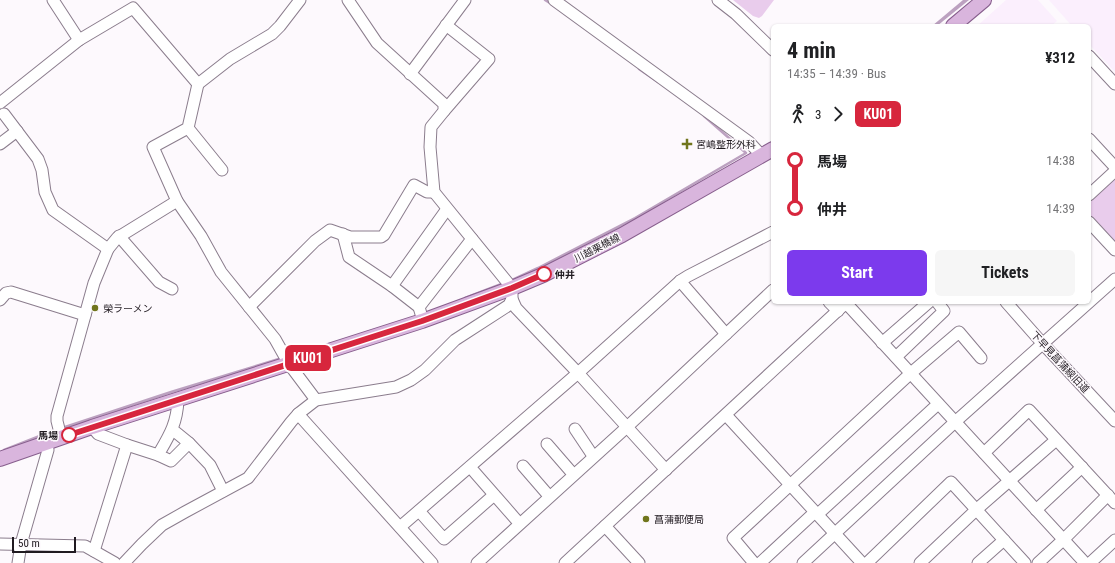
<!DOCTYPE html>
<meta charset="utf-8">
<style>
body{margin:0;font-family:"Roboto Condensed","Noto Sans JP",sans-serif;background:#f6f6f6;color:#202124;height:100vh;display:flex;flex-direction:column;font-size:15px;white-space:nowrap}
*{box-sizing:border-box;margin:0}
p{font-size:13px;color:#757577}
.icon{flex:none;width:22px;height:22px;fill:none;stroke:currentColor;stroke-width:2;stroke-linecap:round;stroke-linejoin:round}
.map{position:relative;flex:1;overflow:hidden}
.side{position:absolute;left:771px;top:24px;width:320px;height:280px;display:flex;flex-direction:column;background:#fff;border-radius:6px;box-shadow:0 1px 3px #0004}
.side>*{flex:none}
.badge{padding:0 8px;border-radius:6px;font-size:14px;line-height:26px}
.scale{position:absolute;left:12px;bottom:10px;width:64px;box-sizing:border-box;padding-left:4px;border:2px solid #201a20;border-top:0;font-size:11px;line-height:14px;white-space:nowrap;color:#201a20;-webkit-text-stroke:3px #fdf9fd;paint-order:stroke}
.map>.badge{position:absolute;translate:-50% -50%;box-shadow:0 0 0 2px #fff}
.legs{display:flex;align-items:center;gap:6px;height:44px;padding:0 16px;font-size:13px}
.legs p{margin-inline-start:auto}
.headline{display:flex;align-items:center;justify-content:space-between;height:68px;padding:0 16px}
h1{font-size:22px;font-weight:700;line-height:30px}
.button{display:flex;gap:8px;margin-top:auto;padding:8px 16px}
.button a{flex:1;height:46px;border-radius:6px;background:#7c3aed;color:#fff;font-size:16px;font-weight:700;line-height:46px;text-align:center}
.button a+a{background:#f6f6f6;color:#202124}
ul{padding:0 16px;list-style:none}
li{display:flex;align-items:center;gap:14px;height:48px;font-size:15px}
li i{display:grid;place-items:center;width:6px;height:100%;margin:0 5px;background:currentColor}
li i::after{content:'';width:10px;height:10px;margin:-5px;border:3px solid;border-radius:50%;background:#fff}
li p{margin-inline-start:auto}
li:first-child i{background:linear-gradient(#0000 50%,currentColor 0)}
li:last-child i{background:linear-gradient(currentColor 50%,#0000 0)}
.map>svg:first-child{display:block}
.built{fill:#fbeffd}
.green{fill:#e9ccec}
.water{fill:#bca1c0}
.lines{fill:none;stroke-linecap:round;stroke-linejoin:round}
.stream{stroke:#bca1c0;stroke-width:2.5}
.minor-casing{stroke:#8b7d8d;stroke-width:13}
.major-casing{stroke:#875e8d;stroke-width:16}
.minor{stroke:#fff;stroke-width:11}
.major{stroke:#d9b5dd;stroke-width:14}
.line-1-casing{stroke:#fff;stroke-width:9}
.line-1{stroke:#d7263d;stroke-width:6}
.poi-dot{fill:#70751c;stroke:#fdf9fd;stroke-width:1.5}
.stop-1-dot{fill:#fff;stroke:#d7263d;stroke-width:2}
.labels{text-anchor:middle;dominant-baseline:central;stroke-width:3;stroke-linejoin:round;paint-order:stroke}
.poi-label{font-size:10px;fill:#201a20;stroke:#fdf9fd;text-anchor:start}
.street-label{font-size:10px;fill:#201a20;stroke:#fdf9fd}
.stop-label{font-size:10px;font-weight:bold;fill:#201a20;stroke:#fdf9fd;text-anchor:start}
</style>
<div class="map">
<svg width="1115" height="563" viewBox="0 0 1115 563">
<rect width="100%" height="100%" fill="#fdf9fd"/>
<!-- built -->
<g class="built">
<path d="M1006 0H1038L1057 21 1051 26H977Z"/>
<path d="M1049 0H1115V72L1089 44V26H1072Z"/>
</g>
<!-- green -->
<g class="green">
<path d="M733 0H774L762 16 759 18 753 16Z"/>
<path d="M1112 179H1115V244L1089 216V199Z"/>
</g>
<!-- water -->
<path class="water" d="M963 0H969L937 26H932Z"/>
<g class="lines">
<!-- stream -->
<g class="stream">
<path d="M545 0 553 5"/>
<path d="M639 69 658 82"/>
<path d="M510 281 538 268 635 218 746 153 704 116"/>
<path d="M465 298 504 283"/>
<path d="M62 428 171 392 282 358"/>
<path d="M4 450 55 430"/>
</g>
<!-- minor casing -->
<g class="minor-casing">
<g id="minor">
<path d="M53 0 79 40"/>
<path d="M348 0 377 43 444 104V111L431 127 430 147 434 192 512 288V299L516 308 578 373 666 470"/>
<path d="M554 0 749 142 762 156"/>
<path d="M718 0 736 14 773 50"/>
<path d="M1089 56 1115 84"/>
<path d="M410 74 465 0"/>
<path d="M198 84 188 128 153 147 177 201 201 236 221 272 275 339 289 364 316 400"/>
<path d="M0 103 79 40 133 8 198 84 230 59 272 34 280 26 300 0"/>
<path d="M444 111 489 59 446 25"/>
<path d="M4 114 38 159 42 170 45 192 53 210 108 249"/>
<path d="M188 128 222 170"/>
<path d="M1089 139 1115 167"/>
<path d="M0 144 17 131"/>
<path d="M1089 195 1115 171"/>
<path d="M1089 222 1115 250"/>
<path d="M343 234 349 257 392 286 419 307"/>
<path d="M119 236 159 282 172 289"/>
<path d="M680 281 726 334"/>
<path d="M392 286 447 209"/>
<path d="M0 300 6 293 11 292 85 315"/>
<path d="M829 302 838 311"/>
<path d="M1006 302 1043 344 1115 421"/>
<path d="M249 307 315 241 330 230 350 237H381L384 235 414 185 427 192H434"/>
<path d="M421 314 419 307 472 239"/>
<path d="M882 343 929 302"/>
<path d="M896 357 944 311 937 302"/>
<path d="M298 414 432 563"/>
<path d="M726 415 862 563"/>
<path d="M92 427 98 434 127 445 158 455"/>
<path d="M575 429 593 456"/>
<path d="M173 430 189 443 171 461 158 455C169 436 177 424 178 400"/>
<path d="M61 437 57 421V416L94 283 108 249 117 238 177 201"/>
<path d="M189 443 210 465 223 491"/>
<path d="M547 444 573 474"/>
<path d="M984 453 1029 410 1115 503"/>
<path d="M523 466 549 496"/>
<path d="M470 467 519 523"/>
<path d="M1036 510 1082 467"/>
<path d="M419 511 444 539 494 495"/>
<path d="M818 514 938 404"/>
<path d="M605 526 639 563"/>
<path d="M400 527 578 373 680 281 688 276 773 232"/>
<path d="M0 544 85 546 115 563"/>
<path d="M94 551 127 445"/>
<path d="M18 563 21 544 48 450 47 442"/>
<path d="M124 563 142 544 162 525 185 512 248 478 291 422 298 414 316 400 396 387 411 380 425 370 455 340 509 305 512 299"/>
<path d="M477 563 627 427 773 290"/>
<path d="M565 563 846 303 1085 563"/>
<path d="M754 563 733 538 911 373 959 332 981 358"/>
<path d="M760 563 815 512"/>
<path d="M803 563 955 422 1115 279"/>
<path d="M867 563 951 482 1025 563"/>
<path d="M920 563 976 510 1056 440"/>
<path d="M978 563 1004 540"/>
<path d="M1038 563 1063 540 1108 495"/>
<path d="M1090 563 1115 540"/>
</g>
</g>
<!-- major casing -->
<g class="major-casing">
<g id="major">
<path d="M953 26 984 0"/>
<path d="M0 459 92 427 422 321 512 288 543 275 622 235 773 149"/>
</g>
</g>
<!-- minor -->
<use href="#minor" class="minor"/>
<!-- major -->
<use href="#major" class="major"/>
</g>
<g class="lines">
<!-- line-1 casing -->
<g class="line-1-casing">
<path id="line-1" d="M69 435 422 321 512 288 544 274"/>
</g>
<!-- line-1 -->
<use href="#line-1" class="line-1"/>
</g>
<!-- markers -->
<g class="poi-dot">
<path d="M685 138h4v4h4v4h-4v4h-4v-4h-4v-4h4z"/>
<circle cx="95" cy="308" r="4"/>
<circle cx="646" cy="519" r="4"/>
</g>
<g class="stop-1-dot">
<circle cx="544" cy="274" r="7"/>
<circle cx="69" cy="435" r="7"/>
</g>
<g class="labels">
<!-- poi labels -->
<g class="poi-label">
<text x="696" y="144">宮嶋整形外科</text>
<text x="103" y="308">榮ラーメン</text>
<text x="654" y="519">菖蒲郵便局</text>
</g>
<!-- street labels -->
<g class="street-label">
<text transform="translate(597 248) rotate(-27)">川越栗橋線</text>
<text transform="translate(1060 362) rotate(47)">下早見菖蒲線旧道</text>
</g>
<!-- stop labels -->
<g class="stop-label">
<text x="555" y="274">仲井</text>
<text x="58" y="435" text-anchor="end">馬場</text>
</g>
</g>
</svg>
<div class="scale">50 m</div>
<b class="badge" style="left:308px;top:358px;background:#d7263d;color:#fff">KU01</b>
<section class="side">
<div class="headline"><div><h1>4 min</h1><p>14:35 – 14:39 · Bus</p></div><b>¥312</b></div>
<div class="legs"><svg class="icon" aria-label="walk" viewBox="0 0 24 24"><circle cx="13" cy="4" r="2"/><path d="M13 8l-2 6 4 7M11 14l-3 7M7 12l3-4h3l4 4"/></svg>3<svg class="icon" aria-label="forward" viewBox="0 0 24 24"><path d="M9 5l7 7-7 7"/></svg><b class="badge" style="background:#d7263d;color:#fff">KU01</b></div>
<ul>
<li><i style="color:#d7263d"></i><b>馬場</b><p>14:38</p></li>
<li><i style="color:#d7263d"></i><b>仲井</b><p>14:39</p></li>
</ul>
<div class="button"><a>Start</a><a>Tickets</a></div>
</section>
</div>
